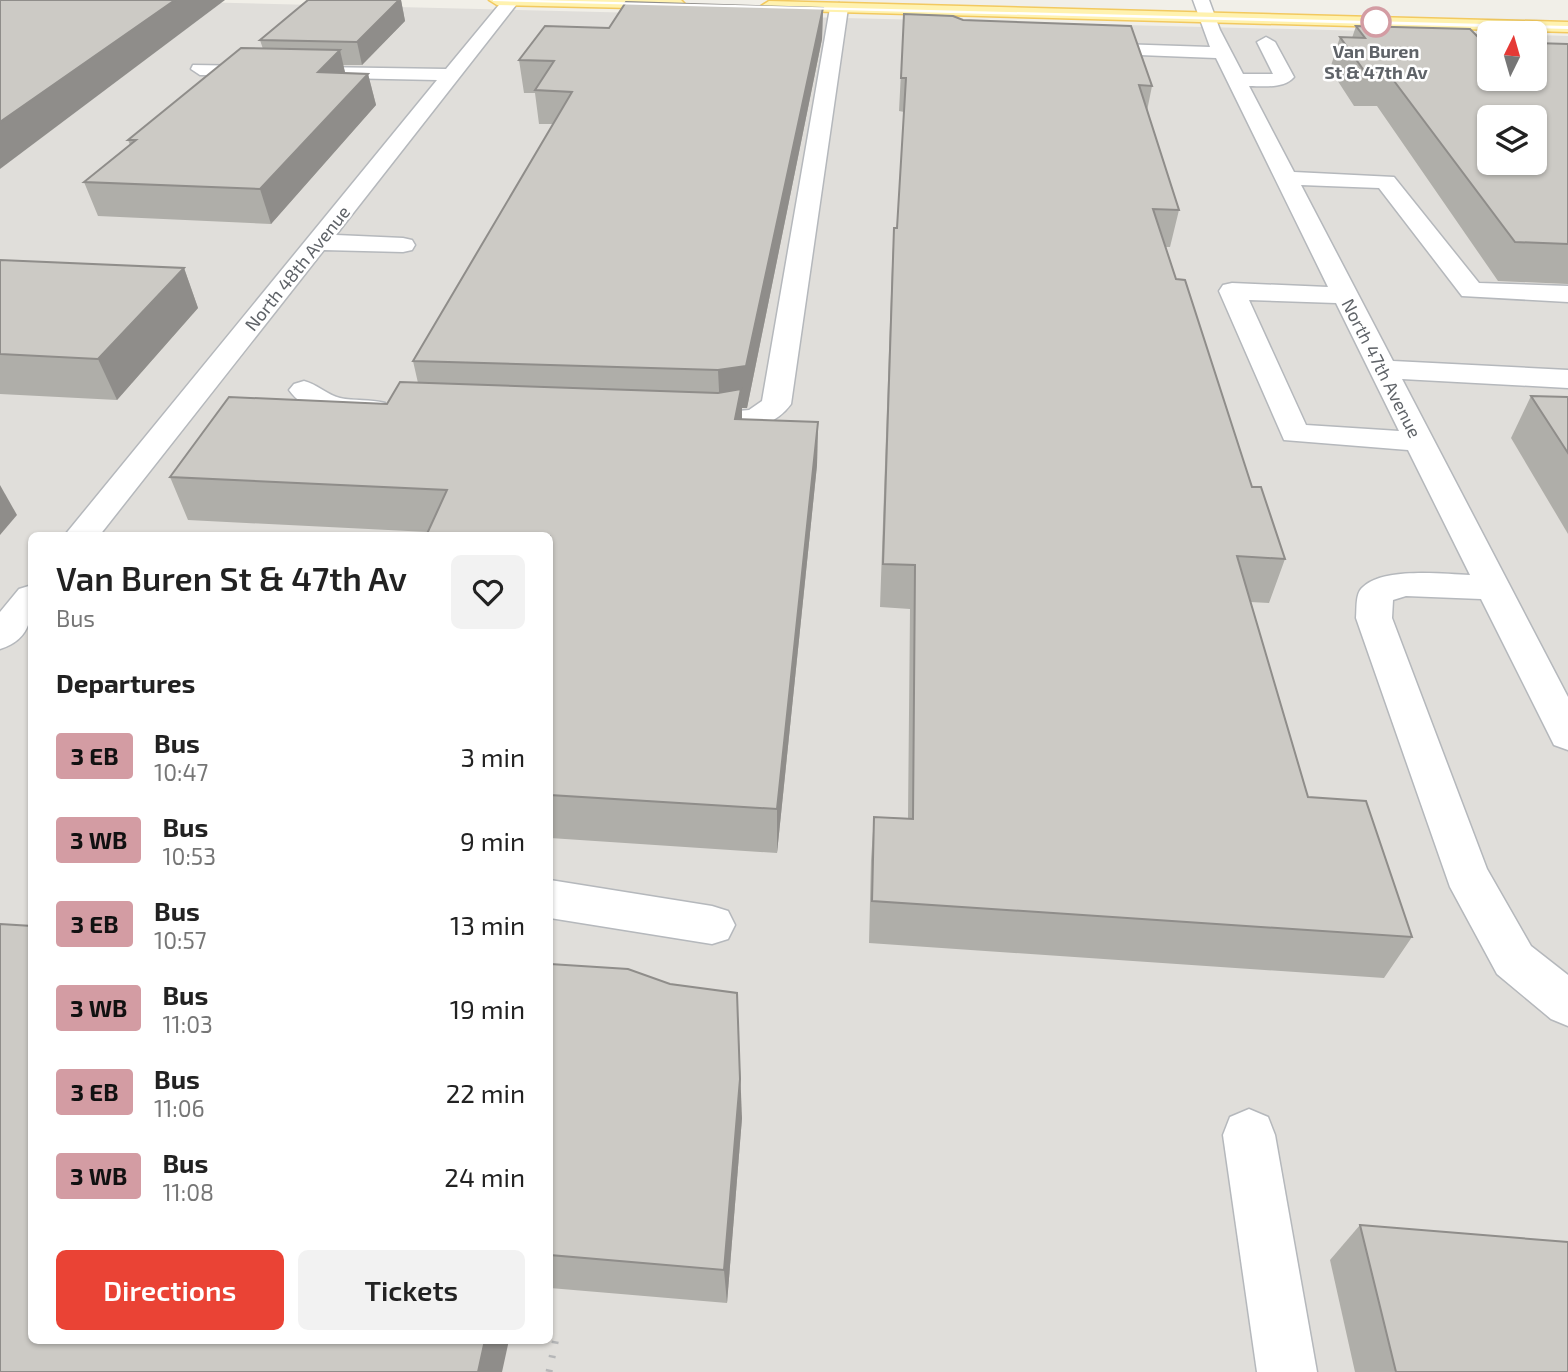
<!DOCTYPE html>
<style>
body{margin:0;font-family:"Exo 2",sans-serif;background:#f2f2f2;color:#222;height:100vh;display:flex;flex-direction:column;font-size:26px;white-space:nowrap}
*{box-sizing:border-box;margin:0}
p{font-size:23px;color:#767676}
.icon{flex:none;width:38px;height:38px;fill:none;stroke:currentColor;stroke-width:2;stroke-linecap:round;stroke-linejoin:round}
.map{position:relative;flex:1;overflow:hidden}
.drawer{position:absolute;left:28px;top:532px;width:525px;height:812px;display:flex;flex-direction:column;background:#fff;border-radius:10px;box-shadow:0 2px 5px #0004}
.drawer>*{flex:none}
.badge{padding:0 14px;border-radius:5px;font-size:24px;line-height:46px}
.needle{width:46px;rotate:5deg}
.fabs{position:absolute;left:1477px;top:21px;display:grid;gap:14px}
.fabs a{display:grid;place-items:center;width:70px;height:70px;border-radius:10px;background:#fff;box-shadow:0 2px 5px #0004;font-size:35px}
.map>.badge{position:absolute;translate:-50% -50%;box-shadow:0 0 0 4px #fff}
h2{padding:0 28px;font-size:26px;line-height:63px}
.round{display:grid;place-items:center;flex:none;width:74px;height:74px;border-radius:10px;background:#f2f2f2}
.headline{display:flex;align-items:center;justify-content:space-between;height:119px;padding:0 28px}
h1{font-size:33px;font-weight:600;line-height:52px}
.action{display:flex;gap:14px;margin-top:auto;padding:14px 28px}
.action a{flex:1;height:80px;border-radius:10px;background:#ea4335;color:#fff;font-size:28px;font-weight:600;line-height:80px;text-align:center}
.action a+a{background:#f2f2f2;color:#222}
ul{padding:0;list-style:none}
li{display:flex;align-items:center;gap:21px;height:84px;padding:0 28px}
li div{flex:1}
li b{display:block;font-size:26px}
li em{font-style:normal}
li .badge{min-width:77px;font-weight:700;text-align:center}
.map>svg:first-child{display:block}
.industrial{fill:#e0deda;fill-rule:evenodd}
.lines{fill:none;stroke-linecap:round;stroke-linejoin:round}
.minor-casing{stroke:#b5b8bc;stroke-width:3}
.major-casing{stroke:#f2c960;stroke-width:3}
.minor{fill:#fff;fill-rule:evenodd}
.major{fill:#fff2af;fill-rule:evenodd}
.rail{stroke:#b6b7b8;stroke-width:7;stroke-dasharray:2.5 12;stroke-linecap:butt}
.wall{fill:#afaea9}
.shaded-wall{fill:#8f8d8a}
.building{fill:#cccac5;stroke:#8f8d8a;stroke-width:2;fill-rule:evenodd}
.line{fill:#d39ca3;stroke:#fff;stroke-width:2}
.stop-dot{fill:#fff;stroke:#d39ca3;stroke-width:3.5}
.labels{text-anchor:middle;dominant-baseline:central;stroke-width:5;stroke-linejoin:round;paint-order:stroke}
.far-stop-label{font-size:18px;font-weight:bold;fill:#5f6368;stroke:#fff}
.far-street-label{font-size:18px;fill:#5f6368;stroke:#fff}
</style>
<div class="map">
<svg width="1568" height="1372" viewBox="0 0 1568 1372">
<rect width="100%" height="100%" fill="#f1efe8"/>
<!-- industrial -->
<path class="industrial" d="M0 0H112L1489 34V79H1535V35L1568 36V1372H0ZM1489 117H1535V163H1489ZM32 536H550V1340H32Z"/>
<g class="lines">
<!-- minor casing -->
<g class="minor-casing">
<g id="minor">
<path d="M503 0H520L336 235 403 238 412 240 415 245 412 250 403 252 324 250 99 536H64L437 80 200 75 191 69 193 65 446 69Z"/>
<path d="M1193 0H1209L1220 30 1243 74H1273L1257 42 1266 37 1275 42 1294 77C1284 89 1263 86 1249 86L1294 172 1394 177 1479 283 1568 286V302L1462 296 1379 188 1301 185 1393 361 1568 370V388L1402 379 1568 697V750L1554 745 1481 599 1406 596 1393 600 1392 618 1487 869 1531 946 1568 975V1026L1551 1019 1497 974 1450 887 1356 618C1357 609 1355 593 1363 587 1384 567 1443 574 1470 575L1408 450 1284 440 1219 291 1223 285 1232 283 1328 287 1216 58 1088 53 1079 48 1088 43 1210 47ZM1249 300 1336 303 1399 431 1306 425Z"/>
<path d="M839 3 848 8 791 404C770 434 718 437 685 428L681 422 685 416 749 410 762 401 830 8Z"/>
<path d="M304 381C317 384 327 395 340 398 354 401 370 399 385 403L389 409 385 415C355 423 308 417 289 390L294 384Z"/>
<path d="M32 585C32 614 33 639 0 649V612L19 589Z"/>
<path d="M550 880 712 906 728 911 735 925 728 939 712 944 550 918Z"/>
<path d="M1249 1109 1268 1117 1275 1135 1317 1372H1257L1223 1135 1230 1117Z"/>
</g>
</g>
<!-- major casing -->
<g class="major-casing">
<g id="major">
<path d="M489 0H681L685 4 677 9 497 5Z"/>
<path d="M769 1 1568 22V32L763 10 761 6Z"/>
</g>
</g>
<!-- minor -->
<use href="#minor" class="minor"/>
<!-- major -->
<use href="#major" class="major"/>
<!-- rail -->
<path class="rail" d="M549 1372 556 1338"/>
</g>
<!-- wall -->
<g class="wall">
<path d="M308 0H401L405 21 362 65H343L345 73 368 74 376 105 271 224 98 216 84 182 130 145 128 140 263 49 260 40Z"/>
<path d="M823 8 822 39 747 408H742V419L818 422 817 465 777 853 550 838V536L428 532 188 520 170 477 387 404 418 383 413 361 553 124H539L535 93H524L519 60 609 28Z"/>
<path d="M904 14 963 20 1152 86 1147 111 1179 210 1170 247H1166L1176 279 1252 487 1285 559 1269 603 1250 602 1308 797 1412 937 1384 978 869 943 871 860 874 817 908 818 910 609 880 607 892 266 894 228H897L904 112 899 111Z"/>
<path d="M1356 26 1482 41 1568 44V284L1498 281 1377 106H1354L1330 69 1340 37 1352 38Z"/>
<path d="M0 260 184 268 198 308 117 400 0 394Z"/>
<path d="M1531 396 1568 397V534L1511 438Z"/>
<path d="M550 964 742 1118 727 1303 550 1288Z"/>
<path d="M1360 1225 1568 1372H1355L1330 1260Z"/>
</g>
<!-- shaded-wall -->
<g class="shaded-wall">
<path d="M175 0H225L0 169V122Z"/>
<path d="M399 0H401L405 21 362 65 357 42Z"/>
<path d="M823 8 822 39 747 408H742V431L720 411 718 370Z"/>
<path d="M340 50 347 81 318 72Z"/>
<path d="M368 74 376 105 271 224 260 189Z"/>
<path d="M184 268 198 308 117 400 98 359Z"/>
<path d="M818 422 817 465 777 853V809Z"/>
<path d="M0 485 17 515 0 535Z"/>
<path d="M737 993 742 1118 727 1303 724 1270Z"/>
<path d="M485 1340H509L502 1372H478Z"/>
</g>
<!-- building -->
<g class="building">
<path d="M0 0H175L0 122Z"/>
<path d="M308 0H399L357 42 260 40Z"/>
<path d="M626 2 823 8 746 366 718 370 413 361 572 92 535 90 554 61 519 60 545 26 609 28Z"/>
<path d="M904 14 953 16 963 20 1131 26 1152 86 1139 85 1179 210 1153 209 1176 279 1185 280 1252 487H1261L1285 559 1237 556 1308 797 1366 801 1412 937 872 901 874 817 913 819 915 565 883 564 894 228H897L906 78H901Z"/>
<path d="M1356 26 1470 29 1482 41H1489V79H1535V43L1568 44V244L1515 242 1388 73 1365 72 1340 37 1365 38ZM1489 117H1535V163H1489Z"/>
<path d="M241 48 340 50 318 72 368 74 260 189 84 182 136 140H128Z"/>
<path d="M0 260 184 268 98 359 0 354Z"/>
<path d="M400 382 718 393 741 389 735 419 818 422 777 809 550 795V536H426L447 490 170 477 229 397 387 404Z"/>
<path d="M1531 396 1568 397V453Z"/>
<path d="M0 924 32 926V1340H485L478 1372H0Z"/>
<path d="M550 964 628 969 670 984 737 993 740 1079 724 1270 550 1255Z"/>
<path d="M1360 1225 1568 1242V1372H1396Z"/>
</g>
<!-- line -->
<path class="line" d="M493 0H496L1568 27V28Z"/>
<!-- markers -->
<circle class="stop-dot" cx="1376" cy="22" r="14"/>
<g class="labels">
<!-- far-stop labels -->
<g class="far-stop-label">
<text x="1376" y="51">Van Buren<tspan x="1376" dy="21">St &amp; 47th Av</tspan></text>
</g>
<!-- far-street labels -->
<g class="far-street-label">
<text transform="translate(297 268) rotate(-51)">North 48th Avenue</text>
<text transform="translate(1382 368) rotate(63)">North 47th Avenue</text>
</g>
</g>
</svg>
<div class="fabs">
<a><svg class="needle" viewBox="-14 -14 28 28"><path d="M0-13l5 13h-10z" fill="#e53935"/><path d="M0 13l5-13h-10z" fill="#767676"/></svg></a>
<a><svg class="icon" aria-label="layers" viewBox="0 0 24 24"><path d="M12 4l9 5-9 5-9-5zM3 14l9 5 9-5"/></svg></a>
</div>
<section class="drawer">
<div class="headline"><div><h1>Van Buren St &amp; 47th Av</h1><p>Bus</p></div><a class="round"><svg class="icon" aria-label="heart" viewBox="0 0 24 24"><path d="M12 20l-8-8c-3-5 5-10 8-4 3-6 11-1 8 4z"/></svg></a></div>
<h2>Departures</h2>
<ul>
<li><span class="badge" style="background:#d39ca3;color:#111">3 EB</span><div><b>Bus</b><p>10:47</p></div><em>3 min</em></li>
<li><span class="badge" style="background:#d39ca3;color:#111">3 WB</span><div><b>Bus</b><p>10:53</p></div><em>9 min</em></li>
<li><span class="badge" style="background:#d39ca3;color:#111">3 EB</span><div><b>Bus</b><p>10:57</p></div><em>13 min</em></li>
<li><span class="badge" style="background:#d39ca3;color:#111">3 WB</span><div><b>Bus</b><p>11:03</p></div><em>19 min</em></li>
<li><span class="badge" style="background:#d39ca3;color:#111">3 EB</span><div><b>Bus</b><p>11:06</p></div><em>22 min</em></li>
<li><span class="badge" style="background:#d39ca3;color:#111">3 WB</span><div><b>Bus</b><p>11:08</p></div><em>24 min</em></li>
</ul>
<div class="action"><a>Directions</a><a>Tickets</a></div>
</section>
</div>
